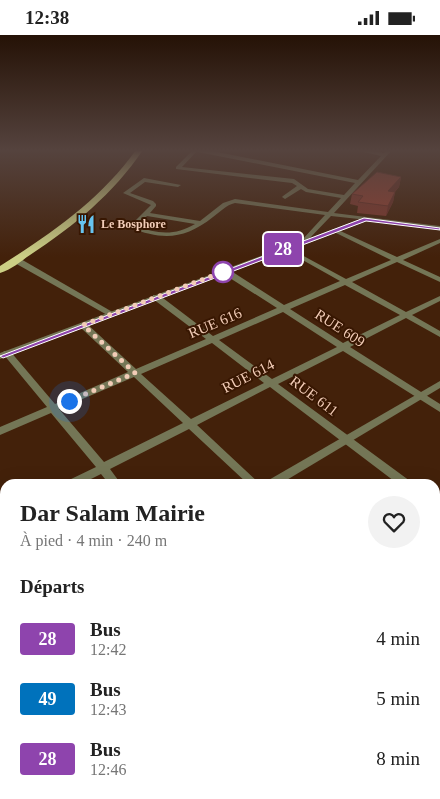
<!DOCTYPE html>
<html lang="fr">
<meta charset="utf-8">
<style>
body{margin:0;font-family:"Times New Roman",serif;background:#f2f2f2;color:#222;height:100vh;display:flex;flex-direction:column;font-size:19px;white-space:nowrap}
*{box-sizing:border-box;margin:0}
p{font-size:16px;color:#767676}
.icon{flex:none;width:28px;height:28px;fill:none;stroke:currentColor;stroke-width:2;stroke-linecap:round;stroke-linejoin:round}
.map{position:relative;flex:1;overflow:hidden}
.side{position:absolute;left:0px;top:444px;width:440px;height:321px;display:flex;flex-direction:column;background:#fff;border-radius:15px 15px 0 0;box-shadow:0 5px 20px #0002}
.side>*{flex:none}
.badge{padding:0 10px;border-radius:4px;font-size:18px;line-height:32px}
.you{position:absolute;width:25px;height:25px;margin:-12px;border:4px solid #fff;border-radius:50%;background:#1a73e8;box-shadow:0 0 0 8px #1a73e833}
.map>.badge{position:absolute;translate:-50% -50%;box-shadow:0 0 0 2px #fff}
h2{padding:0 20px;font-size:19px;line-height:45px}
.round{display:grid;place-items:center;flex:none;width:52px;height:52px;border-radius:26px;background:#f2f2f2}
.overview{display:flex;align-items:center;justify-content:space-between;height:85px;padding:0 20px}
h1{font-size:24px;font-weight:600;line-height:38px}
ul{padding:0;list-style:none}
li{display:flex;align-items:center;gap:15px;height:60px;padding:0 20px}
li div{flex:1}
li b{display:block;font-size:19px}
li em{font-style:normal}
li .badge{min-width:55px;font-weight:700;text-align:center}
.status{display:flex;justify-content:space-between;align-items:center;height:35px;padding:0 25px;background:#fff;direction:ltr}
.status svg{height:14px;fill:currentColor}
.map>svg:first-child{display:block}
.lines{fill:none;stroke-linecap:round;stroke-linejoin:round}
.minor{fill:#747656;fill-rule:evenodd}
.tertiary{fill:#747656;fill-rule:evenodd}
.trunk{fill:#cccf85;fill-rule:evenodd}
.wall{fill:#80372c}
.shaded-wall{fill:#682d24}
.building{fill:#954033;stroke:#682d24}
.line{fill:#8e44ad;stroke:#fff}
.walk{stroke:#f2ccb7;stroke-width:5;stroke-dasharray:0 9}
.stop-dot{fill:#fff;stroke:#8e44ad;stroke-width:2.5}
.labels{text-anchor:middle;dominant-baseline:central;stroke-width:4;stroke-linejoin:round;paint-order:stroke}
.far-poi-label{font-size:12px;font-weight:bold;fill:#f2ccb7;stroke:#381702;text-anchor:start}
.street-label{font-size:15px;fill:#f2ccb7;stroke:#381702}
</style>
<div class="status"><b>12:38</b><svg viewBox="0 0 49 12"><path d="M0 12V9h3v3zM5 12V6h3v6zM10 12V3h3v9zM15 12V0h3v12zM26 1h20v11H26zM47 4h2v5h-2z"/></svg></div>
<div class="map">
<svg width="440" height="764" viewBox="0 0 440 764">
<rect width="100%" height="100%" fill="#43210a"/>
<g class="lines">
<!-- minor -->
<g class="minor">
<path d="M193 115H207L358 145 381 121 355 115H367L384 118 387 115H392L334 178 366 182 369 184 368 185 331 181 307 206 302 205 325 180 235 168C226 170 220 177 213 182 184 205 163 205 130 193V191L151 170 123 158 144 143 181 150 178 152 145 147 130 158 153 166 156 169V171L150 178 200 186 223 168 235 164 328 177 341 163 306 157 301 154 285 164 282 162 283 161 297 151 292 148 176 134V132ZM197 116 198 117 355 148 344 160 308 154 294 144 182 132ZM147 181 195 189C175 201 157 199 136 191Z"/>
<path d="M332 194H336L397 222 440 204V208L403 225 440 242V247L397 227 352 247 406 277 440 261V266L412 280 440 296V302L406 283 350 312 440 369V377L343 316 278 349 410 446 411 449H398L270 352 197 390 260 449H248L189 394 110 434 121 449H109L101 439 81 449H66L67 446 96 432 51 378 0 400V392L47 372 4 320 3 318 4 316H10L55 369 128 337 80 292V288H86L136 334 206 304 153 264V260H159L213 301 277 273 222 238V234H228L284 270 340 246 283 214V212H287L346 244 391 225 332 196ZM345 250 400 280 343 308 290 274ZM283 277 337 312 272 344 219 305ZM212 308 264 348 191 384 141 339ZM134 342 183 388 104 427 59 374Z"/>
<path d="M13 223H19L116 279 112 281H109L13 227Z"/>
<path d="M5 477V487L0 489V479Z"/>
<path d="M435 609 440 611V627L435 625Z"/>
<path d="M440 680V700L435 702V682Z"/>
<path d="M366 760H385L384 764H364Z"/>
</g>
<!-- tertiary -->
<g class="tertiary">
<path d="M366 182 440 191V195L367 186 0 324V318Z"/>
<path d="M440 346V353L280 449H266L267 446Z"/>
<path d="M440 466V478L435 480V468Z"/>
<path d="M36 760H57L56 764H34Z"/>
</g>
<!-- trunk -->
<g class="trunk">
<path d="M136 115H143C113 159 74 191 30 220 21 226 11 235 0 238V231C52 198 100 165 136 115Z"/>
<path d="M0 502 5 504V524L0 522Z"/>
<path d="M143 760H168L170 764H145Z"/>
</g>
</g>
<!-- wall -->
<path class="wall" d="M401 142 399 152 395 157 393 167 386 181 357 178 358 171 350 169 352 159Z"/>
<!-- shaded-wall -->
<g class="shaded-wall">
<path d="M401 142 399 152 386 166 388 156Z"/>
<path d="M395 157 393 167 386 181 388 171Z"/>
</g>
<!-- building -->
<path class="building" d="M377 137 401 142 388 156 395 157 388 171 358 167 363 161 352 159Z"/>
<!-- sky -->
<linearGradient id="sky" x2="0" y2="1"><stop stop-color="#251206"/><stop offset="0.52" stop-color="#55433e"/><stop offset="1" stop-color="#55433e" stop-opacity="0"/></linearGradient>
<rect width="440" height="222" fill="url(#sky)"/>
<!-- line -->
<path class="line" d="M364 183 440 193V195L366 186 3 323 0 321Z"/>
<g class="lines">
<!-- walk -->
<path class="walk" d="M69 366 135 338 83 290 225 236 223 237"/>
</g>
<!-- icons -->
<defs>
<g id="restaurant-bare" transform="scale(1.5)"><path d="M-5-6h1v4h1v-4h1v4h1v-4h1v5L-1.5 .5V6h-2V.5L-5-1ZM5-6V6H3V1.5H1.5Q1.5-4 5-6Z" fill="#67c4f0" stroke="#381702" stroke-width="2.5" paint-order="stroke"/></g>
</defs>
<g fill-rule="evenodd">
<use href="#restaurant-bare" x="86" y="189"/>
</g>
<!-- markers -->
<circle class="stop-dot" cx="223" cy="237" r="10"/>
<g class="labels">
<!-- far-poi labels -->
<g class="far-poi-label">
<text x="101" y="189">Le Bosphore</text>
</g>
<!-- street labels -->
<g class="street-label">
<text transform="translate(215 288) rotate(-23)">RUE 616</text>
<text transform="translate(340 293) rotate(33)">RUE 609</text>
<text transform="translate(248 341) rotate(-27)">RUE 614</text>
<text transform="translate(314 361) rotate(37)">RUE 611</text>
</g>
</g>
</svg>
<div class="you" style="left:69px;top:366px"></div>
<b class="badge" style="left:283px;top:214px;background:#8e44ad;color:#fff">28</b>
<section class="side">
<div class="overview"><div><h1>Dar Salam Mairie</h1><p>À pied · 4 min · 240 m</p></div><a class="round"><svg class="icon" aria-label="heart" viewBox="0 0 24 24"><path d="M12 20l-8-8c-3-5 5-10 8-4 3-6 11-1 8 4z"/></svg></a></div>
<h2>Départs</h2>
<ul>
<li><span class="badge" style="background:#8e44ad;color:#fff">28</span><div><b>Bus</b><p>12:42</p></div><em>4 min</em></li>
<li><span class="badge" style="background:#0072bc;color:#fff">49</span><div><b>Bus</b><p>12:43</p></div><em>5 min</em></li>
<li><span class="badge" style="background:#8e44ad;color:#fff">28</span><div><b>Bus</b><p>12:46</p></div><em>8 min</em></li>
</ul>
</section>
</div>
